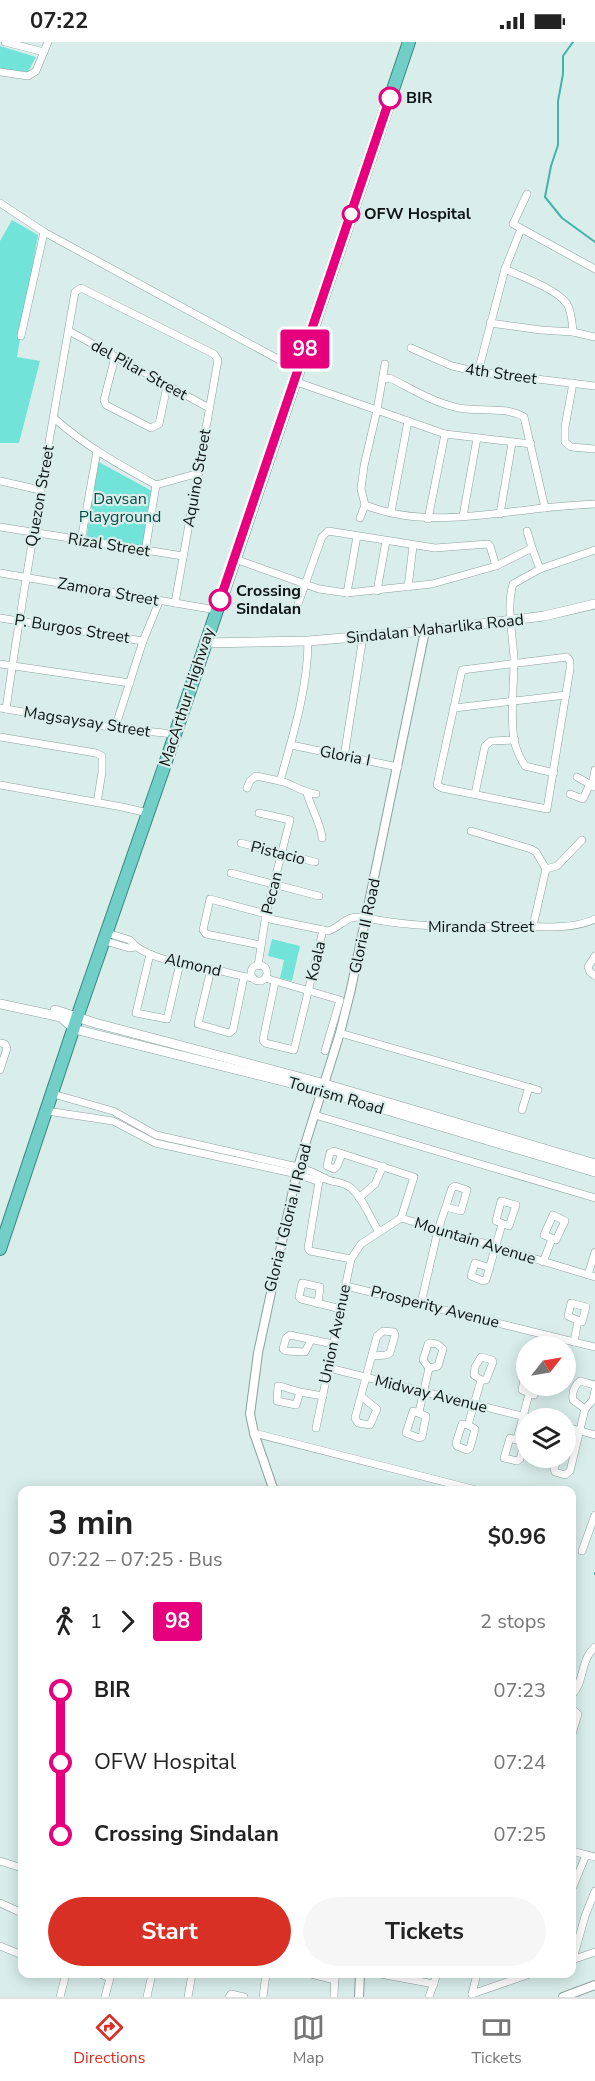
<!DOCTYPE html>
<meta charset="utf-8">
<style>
body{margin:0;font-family:"Nunito Sans",sans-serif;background:#f6f6f6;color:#222;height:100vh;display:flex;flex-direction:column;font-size:22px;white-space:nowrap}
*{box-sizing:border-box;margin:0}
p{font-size:20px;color:#767676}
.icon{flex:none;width:33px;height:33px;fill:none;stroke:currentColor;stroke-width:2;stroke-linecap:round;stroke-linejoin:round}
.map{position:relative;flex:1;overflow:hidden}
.side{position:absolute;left:18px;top:1444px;width:558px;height:492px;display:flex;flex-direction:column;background:#fff;border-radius:12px;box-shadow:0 3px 15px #0003}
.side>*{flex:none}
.badge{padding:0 12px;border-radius:4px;font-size:21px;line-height:39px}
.needle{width:39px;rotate:59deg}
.controls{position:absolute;left:516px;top:1294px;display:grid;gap:12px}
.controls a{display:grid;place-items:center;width:60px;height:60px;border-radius:50%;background:#fff;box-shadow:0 3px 15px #0003;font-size:30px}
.map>.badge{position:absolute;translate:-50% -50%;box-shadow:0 0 0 3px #fff}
.legs{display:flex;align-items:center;gap:9px;height:66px;padding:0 30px;font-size:20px}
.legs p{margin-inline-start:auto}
.summary{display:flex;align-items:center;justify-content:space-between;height:102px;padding:0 30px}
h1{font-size:33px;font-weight:700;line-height:45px}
.cta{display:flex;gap:12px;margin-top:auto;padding:12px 30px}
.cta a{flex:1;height:69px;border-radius:36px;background:#d93025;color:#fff;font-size:24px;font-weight:700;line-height:69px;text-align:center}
.cta a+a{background:#f6f6f6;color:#222}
ul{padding:0 30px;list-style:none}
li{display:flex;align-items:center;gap:21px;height:72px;font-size:22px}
li i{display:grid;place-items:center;width:9px;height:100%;margin:0 8px;background:currentColor}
li i::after{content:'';width:15px;height:15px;margin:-8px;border:4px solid;border-radius:50%;background:#fff}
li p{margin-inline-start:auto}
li:first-child i{background:linear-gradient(#0000 50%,currentColor 0)}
li:last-child i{background:linear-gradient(currentColor 50%,#0000 0)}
.status{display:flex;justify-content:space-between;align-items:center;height:42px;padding:0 30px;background:#fff;direction:ltr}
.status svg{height:16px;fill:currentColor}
.tabs{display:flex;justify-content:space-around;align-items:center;height:84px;border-top:2px solid #e0e0e0;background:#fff;font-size:16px;color:#767676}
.tabs a{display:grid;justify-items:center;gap:3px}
.tabs .on{color:#d93025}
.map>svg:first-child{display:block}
.green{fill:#71e3d8}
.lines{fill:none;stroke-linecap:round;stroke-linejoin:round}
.stream{stroke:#44b3a9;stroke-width:2}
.minor-casing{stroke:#8ca09d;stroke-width:8}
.tertiary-casing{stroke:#8ca09d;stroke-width:10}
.secondary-casing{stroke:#8ca09d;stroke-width:10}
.trunk-casing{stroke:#37867f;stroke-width:14}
.minor{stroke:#fff;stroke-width:7}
.tertiary{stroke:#fff;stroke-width:8}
.secondary{stroke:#fff;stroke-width:9}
.trunk{stroke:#72cfc7;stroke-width:12}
.line-1-casing{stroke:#fff;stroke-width:14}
.line-1{stroke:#e6007e;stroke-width:9}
.stop-1-dot{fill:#fff;stroke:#e6007e;stroke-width:3}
.labels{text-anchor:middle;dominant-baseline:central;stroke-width:4.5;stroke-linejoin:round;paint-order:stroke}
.stop-label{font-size:16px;font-weight:bold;fill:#0d1413;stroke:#d9eeeb;text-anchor:start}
.street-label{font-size:16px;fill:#0d1413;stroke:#d9eeeb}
.park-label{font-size:16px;fill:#094c47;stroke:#d9eeeb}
</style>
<div class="status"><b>07:22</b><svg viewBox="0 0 49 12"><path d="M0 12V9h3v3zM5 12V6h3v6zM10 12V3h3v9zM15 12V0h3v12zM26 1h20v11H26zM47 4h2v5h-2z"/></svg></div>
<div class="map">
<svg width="595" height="1955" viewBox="0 0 595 1955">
<rect width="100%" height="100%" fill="#d9eeeb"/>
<!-- green -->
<g class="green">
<path d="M0 4 36 15 28 30 0 27Z"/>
<path d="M12 178 38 193 17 315 40 319 19 401H0V199Z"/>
<path d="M97 419 152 449 144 509 86 500Z"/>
<path d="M272 897 300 904 292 939 280 936 284 918 268 914Z"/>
</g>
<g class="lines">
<!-- stream -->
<g class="stream">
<path d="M573 0 563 14V32L558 59V103L551 124 545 155 562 176 595 200"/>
<path d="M595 1531V1532"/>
</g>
<!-- minor casing -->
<g class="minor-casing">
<g id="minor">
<path d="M5 0 44 10"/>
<path d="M0 30 28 34 36 29 48 0"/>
<path d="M527 152 513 182 595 227"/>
<path d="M0 161 44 190 298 328"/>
<path d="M505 227C522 235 557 247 567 262 572 270 572 281 573 290L595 295"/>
<path d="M490 281 541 288 573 290"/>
<path d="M69 289 209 366"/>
<path d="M21 294 44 190"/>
<path d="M411 306 452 324 478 330 595 344"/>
<path d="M115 315 104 358 106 363 151 386 159 382 167 344"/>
<path d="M478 330 505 227 521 187"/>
<path d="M382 337 390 336C412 347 434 361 459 366 479 370 506 364 524 375L545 466"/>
<path d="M294 339 445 392 531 402"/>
<path d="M573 341 565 385V400L571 405 595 407"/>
<path d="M54 376C85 404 120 423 156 443L199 431"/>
<path d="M0 439 40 448"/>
<path d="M365 463C422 486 485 472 544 466 561 464 578 463 595 462"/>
<path d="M391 470 408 379"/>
<path d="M500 472 512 401"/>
<path d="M463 474 477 396"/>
<path d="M360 476 365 463 361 447 364 424 377 368 385 322"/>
<path d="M428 477 445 392"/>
<path d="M0 485 183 514"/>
<path d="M527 489 532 506 540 527"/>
<path d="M81 499 97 409"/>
<path d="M145 510 156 443"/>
<path d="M235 517 319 547 347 551 432 542 496 524 532 506"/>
<path d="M0 531 216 568"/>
<path d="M408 545 413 504"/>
<path d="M377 549 386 499"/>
<path d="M347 551 357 494"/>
<path d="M298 562 322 495 328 489 435 506 488 502 490 504 496 524"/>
<path d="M0 576 143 599"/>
<path d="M567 615 570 619V627L547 767 442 746 437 743 462 628Z"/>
<path d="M0 622 130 641"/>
<path d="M0 666 115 686 174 692"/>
<path d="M454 666 566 653"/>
<path d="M6 667C26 527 51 389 75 250L81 246 214 312 218 318 175 561"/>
<path d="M115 686 143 599 159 560"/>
<path d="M0 695 96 711 102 714V730L97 761"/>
<path d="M291 703 398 725"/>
<path d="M344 715 363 595"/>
<path d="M554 731 525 724C520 716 516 707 514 698 510 671 514 644 514 617 513 594 506 565 513 542L540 527 595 508"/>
<path d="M577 735 595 745"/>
<path d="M280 739C293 742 303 751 316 752"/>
<path d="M0 743 122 765 148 771"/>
<path d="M592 744 595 728"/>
<path d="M247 746 250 739 256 734 280 739C293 694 308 645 308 599"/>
<path d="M307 751C310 764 322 784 322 796"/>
<path d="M475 752 485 704 491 699 515 698"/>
<path d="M570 752 583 757 590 742"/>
<path d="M471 789 531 807 536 810 546 827 557 824 582 798"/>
<path d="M241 801 315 820"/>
<path d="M231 831 319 854"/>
<path d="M265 876 328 889C342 885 346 872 362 876"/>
<path d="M366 876C417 886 458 885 509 884 536 884 570 889 595 877"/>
<path d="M533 884 546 827"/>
<path d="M107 891 130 898C144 918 190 922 212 927 226 930 239 934 253 936"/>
<path d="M105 899 129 906 135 905"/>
<path d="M260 903 206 892 203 888 210 857 266 872"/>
<path d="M150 912 136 971 167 977 180 921"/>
<path d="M595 914 588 925 590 930 595 934"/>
<circle cx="259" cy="931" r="8"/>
<path d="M258 924 266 872 290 778 259 771"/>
<path d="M211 927 198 982 229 991 233 988 244 935"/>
<path d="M265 936 340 958 325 1009"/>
<path d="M275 940 263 998 265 1001 294 1008 323 888"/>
<path d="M340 991 538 1048"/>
<path d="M0 1001 5 1002 7 1006 0 1028"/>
<path d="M53 1052 113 1069 156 1093 298 1125C308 1128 316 1131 324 1136 332 1141 343 1139 351 1146 363 1156 370 1176 379 1190"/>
<path d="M522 1068 529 1045"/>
<path d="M47 1069 113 1079 155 1101 297 1132 317 1139 325 1136"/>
<path d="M315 1073 595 1156"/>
<path d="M342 1112 337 1124 334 1127 327 1124 330 1111 334 1109 414 1135 401 1176"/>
<path d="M319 1139 308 1206 310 1209 351 1217"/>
<path d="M359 1156 375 1142 383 1124"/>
<path d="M501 1159 516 1163 509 1184 496 1179Z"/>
<path d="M553 1173 565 1179 556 1198 544 1193Z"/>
<path d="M543 1220 552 1197"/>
<path d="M490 1226 475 1221 471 1234 483 1239 486 1238 502 1182"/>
<path d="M588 1233 595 1210"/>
<path d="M346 1244 595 1305"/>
<path d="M421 1261 438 1188 452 1146 455 1144 467 1148 461 1169 446 1165"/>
<path d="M571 1261 586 1265 582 1280 568 1274Z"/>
<path d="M318 1262 320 1245 302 1241 299 1255 301 1257 341 1267"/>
<path d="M311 1298 305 1310 286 1309 283 1307 286 1296 290 1293 333 1302"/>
<path d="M574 1300 578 1279"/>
<path d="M430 1301 437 1302 443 1307 438 1324 429 1326 423 1318 428 1302Z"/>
<path d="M481 1315 492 1318 493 1320 486 1338H481L474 1333 475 1325Z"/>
<path d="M329 1326 534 1377"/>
<path d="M526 1327 522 1348 534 1353 538 1344"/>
<path d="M300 1350 296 1363 277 1359 278 1344H280L300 1350 323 1354"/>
<path d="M362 1355 377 1367 370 1383 358 1381 355 1376 377 1294 383 1289 394 1290 395 1293 390 1311 386 1313 373 1314"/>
<path d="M585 1367 573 1358C572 1351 574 1344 580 1339L595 1343"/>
<path d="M413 1369 426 1374 422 1395 419 1396 406 1391Z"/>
<path d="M419 1370 429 1326"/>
<path d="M462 1382 468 1383 475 1387 470 1406 467 1408 457 1404 456 1401Z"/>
<path d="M468 1383 481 1338"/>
<path d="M566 1385 595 1393"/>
<path d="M316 1386 351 1217 361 1202 401 1176 595 1235"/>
<path d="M254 1391 480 1449"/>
<path d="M510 1396 522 1400 524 1403 520 1417 517 1419 504 1416Z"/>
<path d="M517 1397 529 1352"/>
<path d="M558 1416 554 1427 555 1430 565 1433 570 1429 585 1367 593 1358 595 1348"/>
<path d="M582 1509 595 1473"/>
<path d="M572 1653C585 1639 580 1618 595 1605"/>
<path d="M572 1667 578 1672 572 1692"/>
<path d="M572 1809 595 1815"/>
<path d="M0 1819 22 1826"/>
<path d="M572 1847 586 1813"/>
<path d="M0 1861 22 1871"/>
<path d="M0 1904 22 1913"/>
<path d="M573 1917 585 1874 595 1849"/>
<path d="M572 1918 595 1910"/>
<path d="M101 1932 110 1936"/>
<path d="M311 1932 335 1938"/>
<path d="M380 1932 434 1942"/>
<path d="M472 1952 530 1932"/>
<path d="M472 1952 477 1932"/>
<path d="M60 1955 66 1932"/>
<path d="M105 1955 111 1932"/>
<path d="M147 1955 152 1932"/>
<path d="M188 1955 192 1932"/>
<path d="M229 1955 231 1952 244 1955"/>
<path d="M263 1955 266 1932"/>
<path d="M334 1955 335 1932"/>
<path d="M429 1955 437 1932"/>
</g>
</g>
<!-- tertiary casing -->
<g class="tertiary-casing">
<g id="tertiary">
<path d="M274 1449 254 1391 250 1372 258 1311 298 1125 340 991 351 947 425 589"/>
<path d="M359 1955 360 1932"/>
<path d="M563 1955 595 1943"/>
</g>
</g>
<!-- secondary casing -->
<g class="secondary-casing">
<g id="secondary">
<path d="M205 601 308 599 425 589 544 574 595 562"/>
<path d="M0 962 61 975 74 987 323 1049 595 1130"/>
<path d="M55 968 95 981 325 1042 595 1122"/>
</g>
</g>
<!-- trunk casing -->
<g class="trunk-casing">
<path id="trunk" d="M0 1207 81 964 163 728 409 0"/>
</g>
<!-- minor -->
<use href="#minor" class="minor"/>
<!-- tertiary -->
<use href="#tertiary" class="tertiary"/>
<!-- secondary -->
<use href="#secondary" class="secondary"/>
<!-- trunk -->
<use href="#trunk" class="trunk"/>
</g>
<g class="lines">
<!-- line-1 casing -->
<g class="line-1-casing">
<path id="line-1" d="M220 558 390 56"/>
</g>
<!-- line-1 -->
<use href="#line-1" class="line-1"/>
</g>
<!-- markers -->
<g class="stop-1-dot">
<circle cx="390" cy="56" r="10"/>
<circle cx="351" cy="172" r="8"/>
<circle cx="220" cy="558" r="10"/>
</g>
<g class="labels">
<!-- stop labels -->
<g class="stop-label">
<text x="406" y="56">BIR</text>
<text x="364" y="172">OFW Hospital</text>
<text x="236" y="549">Crossing<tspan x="236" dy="18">Sindalan</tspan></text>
</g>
<!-- street labels -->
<g class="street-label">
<text transform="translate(139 328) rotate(29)">del Pilar Street</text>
<text transform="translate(501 332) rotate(8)">4th Street</text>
<text transform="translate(197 436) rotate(-80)">Aquino Street</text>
<text transform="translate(40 454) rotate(-80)">Quezon Street</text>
<text transform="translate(109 503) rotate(9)">Rizal Street</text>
<text transform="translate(108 550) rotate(10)">Zamora Street</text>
<text transform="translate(72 587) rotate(9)">P. Burgos Street</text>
<text transform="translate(435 587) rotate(-6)">Sindalan Maharlika Road</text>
<text transform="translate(187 655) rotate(-72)">MacArthur Highway</text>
<text transform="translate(87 680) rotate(9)">Magsaysay Street</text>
<text transform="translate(345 714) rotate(11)">Gloria I</text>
<text transform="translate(278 811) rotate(14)">Pistacio</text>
<text transform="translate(272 851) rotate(-76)">Pecan</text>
<text transform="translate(365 884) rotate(-78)">Gloria II Road</text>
<text x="481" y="885">Miranda Street</text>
<text transform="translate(316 919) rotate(-77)">Koala</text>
<text transform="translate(193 923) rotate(13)">Almond</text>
<text transform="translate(336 1054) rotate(16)">Tourism Road</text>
<text transform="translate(288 1176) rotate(-76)">Gloria I Gloria II Road</text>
<text transform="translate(475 1199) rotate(17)">Mountain Avenue</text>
<text transform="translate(435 1265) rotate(14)">Prosperity Avenue</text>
<text transform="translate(335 1292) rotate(-78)">Union Avenue</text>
<text transform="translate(431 1352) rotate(14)">Midway Avenue</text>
</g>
<!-- park labels -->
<g class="park-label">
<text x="120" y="457">Davsan<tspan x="120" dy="18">Playground</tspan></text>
</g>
</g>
</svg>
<div class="controls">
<a><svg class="needle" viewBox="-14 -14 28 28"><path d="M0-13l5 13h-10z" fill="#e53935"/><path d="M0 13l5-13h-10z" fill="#767676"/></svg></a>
<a><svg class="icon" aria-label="layers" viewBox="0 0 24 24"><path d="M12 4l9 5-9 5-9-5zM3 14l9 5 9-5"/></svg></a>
</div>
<b class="badge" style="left:305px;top:307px;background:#e6007e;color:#fff">98</b>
<section class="side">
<div class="summary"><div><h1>3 min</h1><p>07:22 – 07:25 · Bus</p></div><b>$0.96</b></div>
<div class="legs"><svg class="icon" aria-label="walk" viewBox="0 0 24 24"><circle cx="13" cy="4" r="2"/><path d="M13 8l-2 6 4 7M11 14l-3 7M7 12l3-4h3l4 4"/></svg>1<svg class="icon" aria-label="forward" viewBox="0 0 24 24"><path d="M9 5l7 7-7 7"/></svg><b class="badge" style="background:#e6007e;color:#fff">98</b><p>2 stops</p></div>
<ul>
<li><i style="color:#e6007e"></i><b>BIR</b><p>07:23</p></li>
<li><i style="color:#e6007e"></i><span>OFW Hospital</span><p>07:24</p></li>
<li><i style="color:#e6007e"></i><b>Crossing Sindalan</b><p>07:25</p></li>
</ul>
<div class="cta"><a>Start</a><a>Tickets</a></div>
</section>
</div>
<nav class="tabs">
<a class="on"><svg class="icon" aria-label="directions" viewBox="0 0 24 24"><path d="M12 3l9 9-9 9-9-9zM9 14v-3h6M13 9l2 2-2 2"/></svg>Directions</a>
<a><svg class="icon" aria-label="map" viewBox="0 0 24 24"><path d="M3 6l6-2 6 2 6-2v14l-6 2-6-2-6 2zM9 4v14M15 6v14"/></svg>Map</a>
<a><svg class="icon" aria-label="tickets" viewBox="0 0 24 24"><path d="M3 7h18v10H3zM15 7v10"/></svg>Tickets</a>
</nav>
